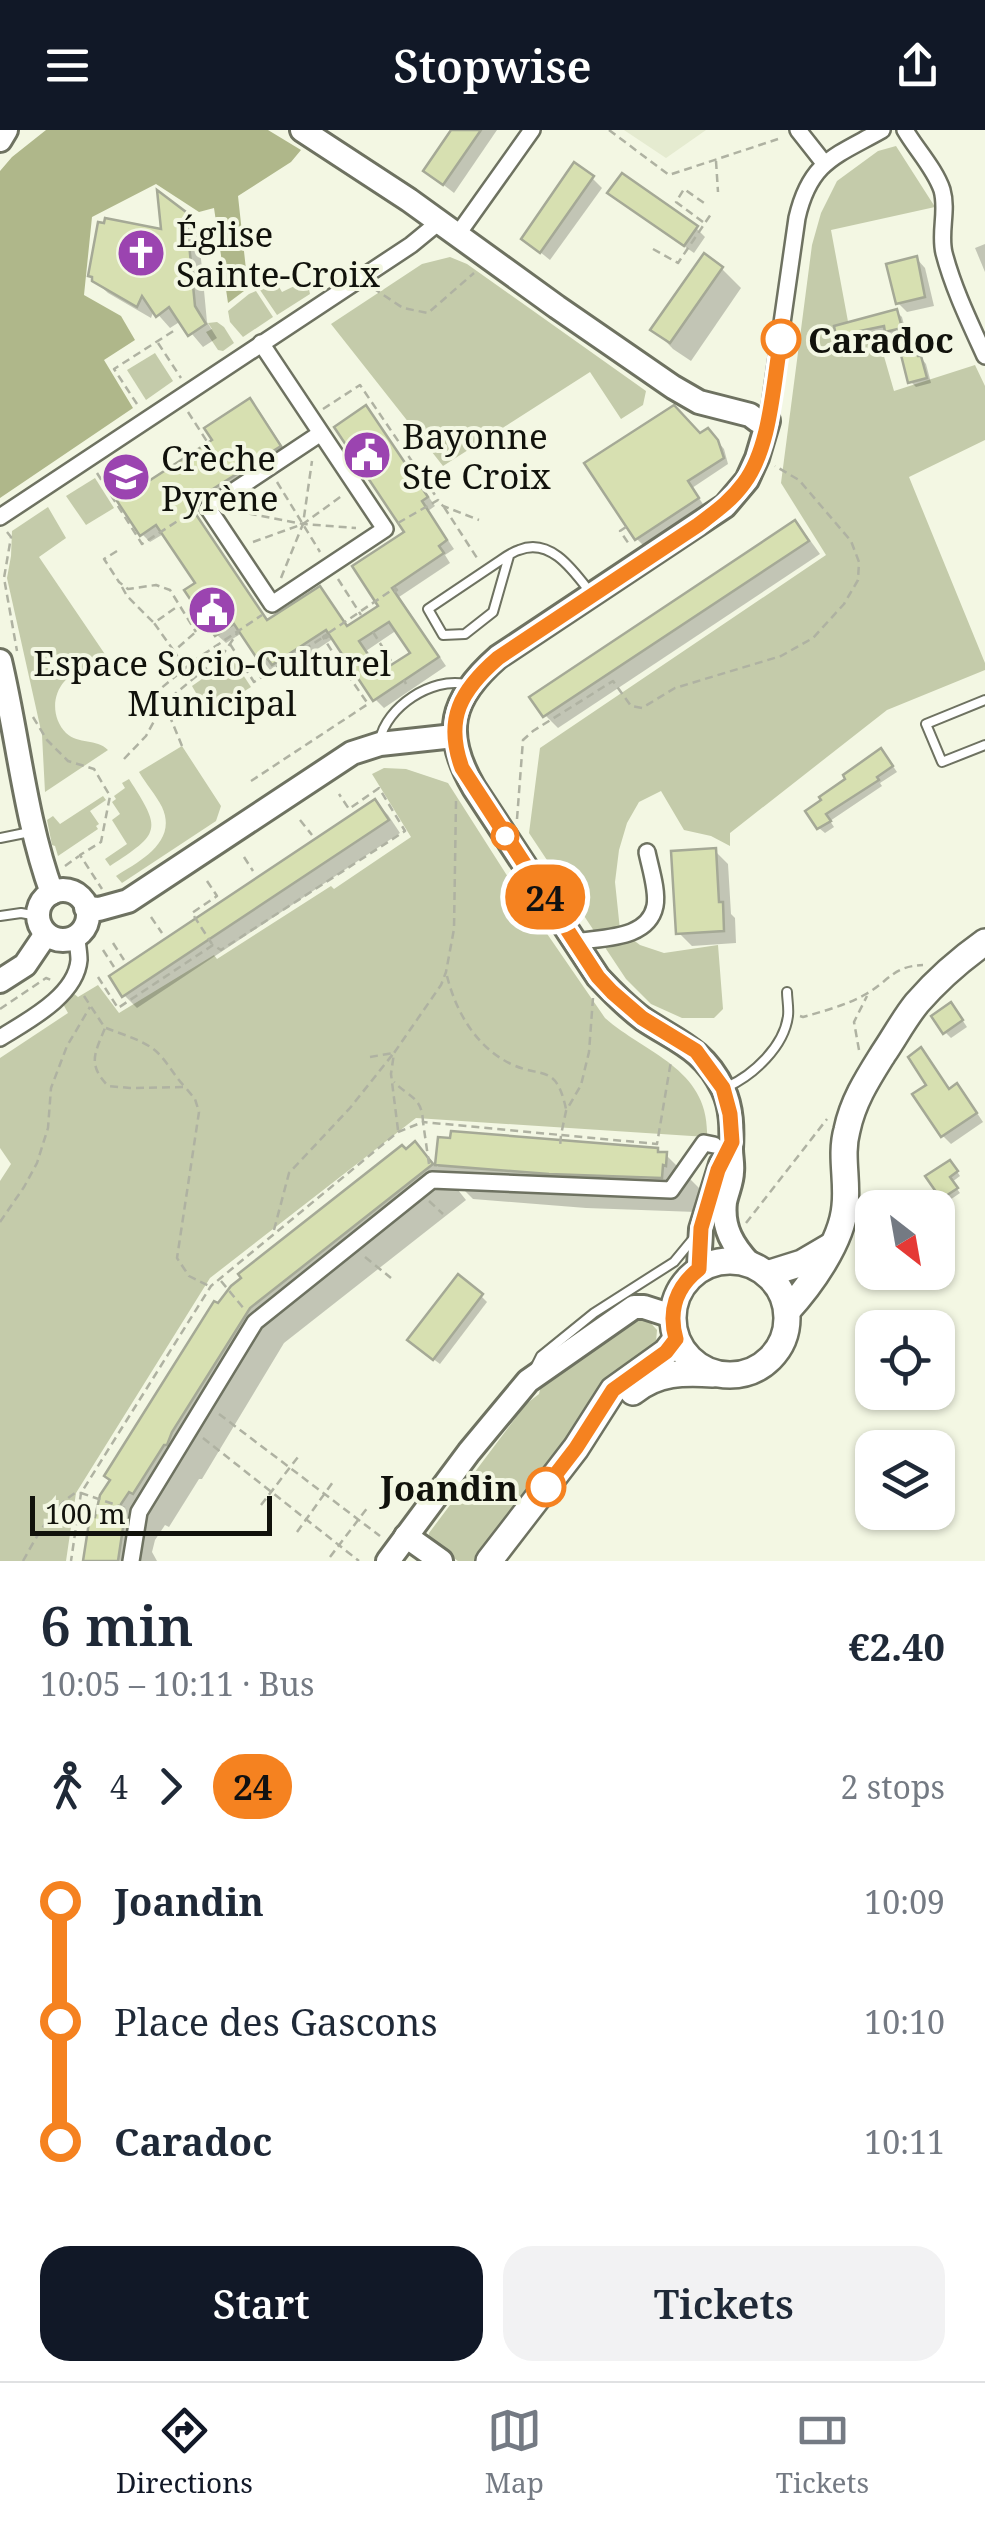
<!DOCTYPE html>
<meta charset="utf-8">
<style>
body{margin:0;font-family:"Noto Serif",serif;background:#f2f2f3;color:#1f2937;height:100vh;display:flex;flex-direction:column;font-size:38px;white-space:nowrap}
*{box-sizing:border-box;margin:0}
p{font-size:32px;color:#747a83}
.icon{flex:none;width:55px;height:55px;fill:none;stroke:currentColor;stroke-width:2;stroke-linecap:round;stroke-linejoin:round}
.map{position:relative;height:1431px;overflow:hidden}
.drawer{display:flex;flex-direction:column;background:#fff;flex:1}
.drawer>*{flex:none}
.badge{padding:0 20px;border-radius:32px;font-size:35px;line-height:65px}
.needle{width:65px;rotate:149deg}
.tools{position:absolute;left:855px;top:1060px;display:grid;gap:20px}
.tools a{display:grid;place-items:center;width:100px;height:100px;border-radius:20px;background:#fff;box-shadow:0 2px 8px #0004;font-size:50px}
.scale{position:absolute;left:30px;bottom:25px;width:242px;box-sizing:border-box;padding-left:10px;border:5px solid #11120c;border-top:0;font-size:28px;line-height:35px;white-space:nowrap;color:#11120c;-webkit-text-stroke:8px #f3f7e3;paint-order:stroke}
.map>.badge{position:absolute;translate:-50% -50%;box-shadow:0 0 0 5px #fff}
.legs{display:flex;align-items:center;gap:15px;height:110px;padding:0 40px;font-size:32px}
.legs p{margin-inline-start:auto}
.summary{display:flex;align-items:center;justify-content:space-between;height:170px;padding:0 40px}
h1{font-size:55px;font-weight:600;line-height:75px}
.action{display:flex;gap:20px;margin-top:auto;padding:20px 40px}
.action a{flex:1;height:115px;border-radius:30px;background:#111827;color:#fff;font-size:40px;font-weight:600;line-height:115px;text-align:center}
.action a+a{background:#f2f2f3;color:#1f2937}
ul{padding:0 40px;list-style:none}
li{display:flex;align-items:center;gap:35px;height:120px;font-size:38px}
li i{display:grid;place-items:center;width:15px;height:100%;margin:0 12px;background:currentColor}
li i::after{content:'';width:25px;height:25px;margin:-12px;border:8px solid;border-radius:50%;background:#fff}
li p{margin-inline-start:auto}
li:first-child i{background:linear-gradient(#0000 50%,currentColor 0)}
li:last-child i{background:linear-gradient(currentColor 50%,#0000 0)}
header{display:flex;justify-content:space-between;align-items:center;height:130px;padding:0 40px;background:#111827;color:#fff;font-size:45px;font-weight:600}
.menu{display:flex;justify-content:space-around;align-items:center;height:140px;border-top:2px solid #e0e1e3;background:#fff;font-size:28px;color:#747a83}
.menu a{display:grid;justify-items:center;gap:5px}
.menu .current{color:#111827}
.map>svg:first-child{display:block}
.built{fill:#e5ebd0}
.green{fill:#c4cbaa}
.forest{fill:#afb78a}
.shadow{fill:#0003;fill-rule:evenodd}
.building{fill:#d7e0b1;stroke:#a5a996;stroke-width:2.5;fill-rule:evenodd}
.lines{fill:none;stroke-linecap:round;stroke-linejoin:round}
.lane-casing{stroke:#6e7261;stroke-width:12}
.street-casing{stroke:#6e7261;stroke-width:20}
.secondary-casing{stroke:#6e7261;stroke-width:28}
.primary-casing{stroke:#6e7261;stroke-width:30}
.path{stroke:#afb2a2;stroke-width:2.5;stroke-dasharray:8 5;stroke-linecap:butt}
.lane{stroke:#fff;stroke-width:8}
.street{stroke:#fff;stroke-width:15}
.secondary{stroke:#fff;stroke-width:22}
.primary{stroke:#fff;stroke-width:25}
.line-1-casing{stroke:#fff;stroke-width:22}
.line-1{stroke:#f58220;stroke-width:15}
.stop-1-dot{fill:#fff;stroke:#f58220;stroke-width:5}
.labels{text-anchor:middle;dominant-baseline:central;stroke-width:8;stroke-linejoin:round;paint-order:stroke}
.poi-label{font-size:35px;fill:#11120c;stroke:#f3f7e3;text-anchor:start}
.stop-label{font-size:35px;font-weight:bold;fill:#11120c;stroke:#f3f7e3;text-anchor:start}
</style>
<header><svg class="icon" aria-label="menu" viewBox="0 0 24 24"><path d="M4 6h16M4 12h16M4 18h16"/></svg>Stopwise<svg class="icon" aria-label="share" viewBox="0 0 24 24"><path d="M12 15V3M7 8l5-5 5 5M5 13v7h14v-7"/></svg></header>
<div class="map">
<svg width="985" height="1431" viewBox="0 0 985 1431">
<rect width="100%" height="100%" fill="#f3f7e3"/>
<!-- built -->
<path class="built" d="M624 0H706L666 28Z"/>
<!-- green -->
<g class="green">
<path d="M896 16 935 77 831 100 852 213 879 209 894 261 975 235 985 256V310L909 347 985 533V540L887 580 730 703V716L711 706 684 700 661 661 639 672 627 693 619 720 615 752 620 800 640 815 664 823 718 815 723 879 714 888H682L651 874 626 849 529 703 540 618 826 425 781 353 812 115 821 83 837 51 878 21Z"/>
<path d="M450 127 467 134 646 261 643 275 621 289 590 242 443 336 331 194 422 134Z"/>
<path d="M275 150 282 162 307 150 310 164 277 185 260 160Z"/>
<path d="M256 161 273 187 243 207 230 192 228 181 249 164Z"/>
<path d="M217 192 224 197 234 213 223 221 218 220 206 202 212 199 208 193Z"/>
<path d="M155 223 173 251 146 270 127 240Z"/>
<path d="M95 348 114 378 86 395 66 366Z"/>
<path d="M48 377 66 408 39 427 117 542 113 544C106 543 97 539 90 540 57 541 44 580 66 603 79 615 96 608 108 620L45 662 42 605 7 448 11 426 12 401Z"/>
<path d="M232 528 251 557 208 584 192 556Z"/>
<path d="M182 616 221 676 216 691 122 753 116 746C140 731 178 712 162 677 156 665 146 654 139 642Z"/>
<path d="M384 638 406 639 448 653 506 744 605 888C646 924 710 939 707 1007L416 988 210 1148 76 1363 66 1431H0V1051L11 1034 0 1018V928L68 883 63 874 73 863 78 867 98 855 119 883 214 825 217 829 331 756 334 759 411 707 372 644Z"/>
<path d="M129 649C162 700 161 703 110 736L105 729 127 714 112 690 120 684 112 672 116 669 114 666 125 658 122 653Z"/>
<path d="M103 666 106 670 90 681 99 694 96 696 98 699 58 726 55 716 52 715 47 690 53 686 60 694Z"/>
<path d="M647 1189 657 1200 656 1212 638 1227 640 1231 477 1431H458L428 1410 429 1403 526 1274 539 1264 542 1251 627 1190Z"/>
</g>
<!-- forest -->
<path class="forest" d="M46 0H268L301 20 291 32 238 66 248 158 228 173 214 78 199 82 156 54 92 87 84 165 121 186 135 210 104 230 133 278 0 368V41L12 27Z"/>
<!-- shadow -->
<g class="shadow">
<path d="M454 0H497L454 63 426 41Z"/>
<path d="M592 48 602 58 550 130 524 109Z"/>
<path d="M620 72 696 98 705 107 694 123Z"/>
<path d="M185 84 198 97 207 192 217 208 203 217 181 191 170 198 154 180 151 188 108 163 94 150 163 102Z"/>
<path d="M985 114V142L975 118Z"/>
<path d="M705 127 722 139 741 158 691 231 673 219 654 199Z"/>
<path d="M916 128 925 138 934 176 907 182 898 173Z"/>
<path d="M896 181 902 187 906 203 894 206 888 201 844 211 838 205Z"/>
<path d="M915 220 926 234 931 253 916 257 910 251Z"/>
<path d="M249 271 258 279 288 325 196 383 269 492 320 459 328 467 349 498 382 476 407 402 366 279 374 287 435 376 428 381 454 419 445 425 450 433 399 467 446 536 384 578 375 569 334 508 283 542 276 536 270 540 242 503 226 513 217 505 198 454 165 403 150 412 142 404 127 368 122 330 142 357 215 310ZM397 500 413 524 382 544 366 521Z"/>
<path d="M700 306 714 307 724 319 728 334 692 358 703 374 643 415 637 409Z"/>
<path d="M794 393 807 406 820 424 558 598 545 585Z"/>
<path d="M886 626 897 642 880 653 882 656 830 691 834 697 825 703 819 698 825 671Z"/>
<path d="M375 672 388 685 400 703 137 878 124 865Z"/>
<path d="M715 721 728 734 731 784 735 788 736 813 692 816 679 803Z"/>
<path d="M957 882 967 897 951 908 945 902Z"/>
<path d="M921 920 950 961 957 957 965 965 983 992 951 1014 943 1006Z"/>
<path d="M440 1010 666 1025 701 1060 700 1069H697L696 1082 586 1078 473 1069 457 1053 454 1055 466 1070 284 1213 202 1349H199L169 1397 165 1395 155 1410 152 1422 157 1431H85L97 1390 219 1177 415 1014 438 1037Z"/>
<path d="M954 1037 960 1046 952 1052 960 1063 947 1072 929 1047Z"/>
<path d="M481 1166 487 1172 440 1234 416 1216Z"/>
</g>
<!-- building -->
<g class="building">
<path d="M451 0H481L443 55 423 41Z"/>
<path d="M574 32 594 46 540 123 521 109Z"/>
<path d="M622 43 698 96 684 116 607 63Z"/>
<path d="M157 60 186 82 195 176 206 194 188 206 169 177 156 187 142 166 137 177 92 151V147L88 146 98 92 104 93 105 88 161 99Z"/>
<path d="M704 123 723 137 670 213 650 200Z"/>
<path d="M917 126 925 167 896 174 886 134Z"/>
<path d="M897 179 902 198 885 202 884 196 836 206 834 196Z"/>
<path d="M915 217 918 226H921L927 248 908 253 900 221Z"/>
<path d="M250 268 281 316 189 374 267 490 320 456 347 496 378 476 352 436 404 402 334 297 366 275 428 367 422 371 447 410 439 416 444 423 392 458 439 527 373 571 326 500 272 535 267 528 260 533 234 494 215 506 184 460 195 453 156 395 140 406 117 371 123 367 105 338 122 327 141 356 212 310 204 298ZM389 492 410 523 380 542 359 511Z"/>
<path d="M674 275 700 303 708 298 718 310 724 328 688 351 699 368 635 410 584 333Z"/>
<path d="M795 390 809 411 543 587 529 567Z"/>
<path d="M881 618 893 636 877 647 879 650 826 684 831 691 817 699 805 681 821 670 819 667 845 649 843 645Z"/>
<path d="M375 669 389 690 122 867 109 846Z"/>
<path d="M716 718 719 772H723L724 801 676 804 671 721Z"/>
<path d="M951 872 963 890 943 904 931 886Z"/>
<path d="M921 917 949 959 957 953 977 983 941 1007 912 964 926 955 908 927Z"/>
<path d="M451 1001 658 1018V1022H667L666 1036 663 1035 662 1048 549 1044 435 1035 438 1007 450 1008Z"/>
<path d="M415 1011 433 1034 250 1178 172 1302 167 1315H164L133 1364 129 1362 121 1374 116 1390 124 1391 118 1431H83L90 1386 95 1387 100 1365 110 1350 104 1346 214 1171 218 1173 231 1156 241 1148 238 1144 402 1015 406 1019Z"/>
<path d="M950 1030 958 1041 950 1047 958 1058 941 1069 925 1046Z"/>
<path d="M458 1144 483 1164 433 1230 407 1210Z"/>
</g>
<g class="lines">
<!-- lane casing -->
<g class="lane-casing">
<g id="lane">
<path d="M509 426 493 482 465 504 443 505 428 479 498 432C504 428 512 422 519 420 550 407 573 440 590 462"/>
<path d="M985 570 926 594 942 632 985 615"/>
<path d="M380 610C386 577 432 547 465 554"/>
<path d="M0 708 30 702"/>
<path d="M0 786 21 783 38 786"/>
<path d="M727 957C753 945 784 917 788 886 789 878 787 869 787 862"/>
<path d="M535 1238 541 1226 594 1183 674 1132 693 1109"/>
</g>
</g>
<!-- street casing -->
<g class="street-casing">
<g id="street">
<path d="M798 0 824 33"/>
<path d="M905 0C916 19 935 39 942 60 948 81 939 102 944 123 953 158 970 193 985 226"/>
<path d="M458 104 532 0"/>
<path d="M261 213 385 399 272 474 208 378 321 303"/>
<path d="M768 291 797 88C810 31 836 26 882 0"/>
<path d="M0 387 411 115 439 92"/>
<path d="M575 812C602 807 648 810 655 776 658 761 650 737 647 722"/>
<path d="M0 908C27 891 76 866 79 830 79 822 77 814 77 806"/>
<path d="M131 1431 139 1382 255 1192 432 1050 671 1060 704 1013 714 1015"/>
</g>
</g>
<!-- secondary casing -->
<g class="secondary-casing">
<g id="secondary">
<path d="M302 0 409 70 557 177 673 257 699 272 750 285 758 291H768L757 328 747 350 725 376 498 527C450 569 442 603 474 658L598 847C612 862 627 877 643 889 676 911 704 919 723 959 732 978 732 999 731 1019 731 1027 733 1035 732 1042 732 1052 727 1062 725 1072 722 1098 733 1116 750 1134"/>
<path d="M0 10 6 0"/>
<path d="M0 531C18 607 25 689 52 763"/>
<circle cx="63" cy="785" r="25"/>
<path d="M86 778 99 779 128 771 352 623 380 614 454 606"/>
<path d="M0 851 25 835 46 804"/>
<path d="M699 1139 701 1099 721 1034"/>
<path d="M406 1406 441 1431"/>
<path d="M388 1431 469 1322 528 1251 634 1177H644L672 1186"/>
</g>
</g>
<!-- primary casing -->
<g class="primary-casing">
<g id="primary">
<circle cx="730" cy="1188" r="57"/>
<path d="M767 1144 802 1133 831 1116"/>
<path d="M787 1181C810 1156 842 1112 845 1076 848 1050 840 1025 847 1000 853 971 868 948 883 924 894 908 904 889 917 873 937 850 961 829 985 812"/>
<path d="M633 1262C657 1242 684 1242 713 1244"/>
<path d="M489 1431 576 1318 613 1260 666 1222 676 1209"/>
</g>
</g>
<!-- path -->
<g class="path">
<path d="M609 0 669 45 778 9"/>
<path d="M716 31 718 62"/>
<path d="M703 92 676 72 684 59 704 73"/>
<path d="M653 119 678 133 711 84"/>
<path d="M373 158 403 178 428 183 474 143"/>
<path d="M158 213 181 248"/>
<path d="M137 274 114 239 175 200"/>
<path d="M323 279 360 255 437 368"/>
<path d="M188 282 230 347"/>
<path d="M97 343 142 414 190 383"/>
<path d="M277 352 320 422"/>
<path d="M444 377 477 428"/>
<path d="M236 381 303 394 356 398"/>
<path d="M398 393 438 370 443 376 479 390"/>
<path d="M626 397 620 401 629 414"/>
<path d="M7 402 11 407 4 448 17 521"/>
<path d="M253 412 303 394 343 365"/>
<path d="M117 421 104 429 119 452 128 459 156 455 170 460 196 502"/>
<path d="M281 448 303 394 312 331"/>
<path d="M338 449 361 485"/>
<path d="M122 457 127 466 153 492"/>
<path d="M373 502 393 534"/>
<path d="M230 514 254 552 322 508"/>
<path d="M174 521 154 493 178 476"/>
<path d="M330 530 335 526 323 507 329 503 330 505 326 508 324 506 395 458 397 460 391 464"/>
<path d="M185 538 174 521 206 493"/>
<path d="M404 550 406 554"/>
<path d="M33 587 47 610 68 631 94 639 110 666 101 712 80 725 102 759"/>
<path d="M182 616 159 560 195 530 262 485"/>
<path d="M124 629 146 606 164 573 223 524 238 502"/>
<path d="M251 651 368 574 335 526"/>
<path d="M517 689 523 610 533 601 613 551 631 576 642 578 675 558 781 526 813 508 844 474 858 450 859 432 851 411 799 350 775 336"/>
<path d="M300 690 312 705"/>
<path d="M244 727 253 741"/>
<path d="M65 736 79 726"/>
<path d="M207 751 217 766 192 783 212 814"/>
<path d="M151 787 162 803"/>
<path d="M113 813 124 830"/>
<path d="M103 820 114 837"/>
<path d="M447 846C456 882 476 917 511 934 543 949 556 933 566 979"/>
<path d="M98 847 118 878 213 815 221 820 405 701 379 658 349 679 339 664"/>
<path d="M84 866 105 898C95 923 87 934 108 956L130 958 185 957 195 969 199 982 177 1128 189 1146 209 1156"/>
<path d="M593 868 589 922 581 955 566 981 561 1005 657 1014 671 931"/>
<path d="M0 879 46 848 51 850"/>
<path d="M800 886 803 887C824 881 847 875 866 864 889 851 893 836 923 835"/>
<path d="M106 898C121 904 139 909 152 918 166 928 173 945 185 957"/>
<path d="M859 920 854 892 867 866"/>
<path d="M370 927 393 923"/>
<path d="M398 1000 391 944 394 923 441 855 446 842 454 799 456 671"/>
<path d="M429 1034 423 992 561 1005 560 1017"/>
<path d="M429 1071 443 1084"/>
<path d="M0 1092 24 1057 37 1033 48 998 51 958 67 916 90 877"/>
<path d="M746 1093 827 989"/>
<path d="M274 1100 289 1043 350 978 393 924"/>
<path d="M365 1127 391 1148"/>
<path d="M221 1151 245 1180"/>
<path d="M219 1284 380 1406"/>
<path d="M203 1308 359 1431"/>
<path d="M261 1375 298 1327"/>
<path d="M125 1378 81 1363 211 1156 398 1002 423 992C422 967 410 968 394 952"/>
<path d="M297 1402 333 1352"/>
<path d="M330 1427 368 1377"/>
<path d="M23 1431C37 1406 51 1379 75 1363H81L71 1431"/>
</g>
<!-- lane -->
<use href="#lane" class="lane"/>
<!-- street -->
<use href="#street" class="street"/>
<!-- secondary -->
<use href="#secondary" class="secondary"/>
<!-- primary -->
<use href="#primary" class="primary"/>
</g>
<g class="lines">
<!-- line-1 casing -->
<g class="line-1-casing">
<path id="line-1" d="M546 1357 576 1318 613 1260 666 1222 676 1209C668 1181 676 1157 699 1139L701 1098 718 1040 732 1012 730 984 723 958 696 921 642 888 612 862 598 847 462 638C444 589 461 560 498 528L698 395C715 382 731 371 744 353 771 317 773 253 781 209"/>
</g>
<!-- line-1 -->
<use href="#line-1" class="line-1"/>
</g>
<!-- icons -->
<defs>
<g id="church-disc" transform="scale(2.5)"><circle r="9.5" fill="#9b44b0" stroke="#f3f7e3"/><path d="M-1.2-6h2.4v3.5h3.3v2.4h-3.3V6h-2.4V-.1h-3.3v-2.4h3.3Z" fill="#fff"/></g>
<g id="civic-disc" transform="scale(2.5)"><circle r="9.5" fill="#9b44b0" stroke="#f3f7e3"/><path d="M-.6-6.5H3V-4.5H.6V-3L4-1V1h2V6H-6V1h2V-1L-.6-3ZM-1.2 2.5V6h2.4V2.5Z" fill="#fff"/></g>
<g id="school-disc" transform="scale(2.5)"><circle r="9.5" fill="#9b44b0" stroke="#f3f7e3"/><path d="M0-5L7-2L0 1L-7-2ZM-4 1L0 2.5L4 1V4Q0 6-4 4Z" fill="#fff"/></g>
</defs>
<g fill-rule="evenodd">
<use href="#church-disc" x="141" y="123"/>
<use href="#civic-disc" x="367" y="325"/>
<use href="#school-disc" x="126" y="347"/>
<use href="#civic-disc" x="212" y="480"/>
</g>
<!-- markers -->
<g class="stop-1-dot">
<circle cx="781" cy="209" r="18"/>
<circle cx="505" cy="706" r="12"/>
<circle cx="546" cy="1357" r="18"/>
</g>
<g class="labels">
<!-- poi labels -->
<g class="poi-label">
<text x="176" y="103">Église<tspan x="176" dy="40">Sainte-Croix</tspan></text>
<text x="402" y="305">Bayonne<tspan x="402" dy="40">Ste Croix</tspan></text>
<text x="161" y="327">Crèche<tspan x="161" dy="40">Pyrène</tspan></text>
<text x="212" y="532" text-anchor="middle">Espace Socio-Culturel<tspan x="212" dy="40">Municipal</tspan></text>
</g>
<!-- stop labels -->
<g class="stop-label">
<text x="808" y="209">Caradoc</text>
<text x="518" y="1357" text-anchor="end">Joandin</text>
</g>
</g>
</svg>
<div class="tools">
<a><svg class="needle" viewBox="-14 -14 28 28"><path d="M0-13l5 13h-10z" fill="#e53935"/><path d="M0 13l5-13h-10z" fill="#747a83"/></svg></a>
<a><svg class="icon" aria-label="locate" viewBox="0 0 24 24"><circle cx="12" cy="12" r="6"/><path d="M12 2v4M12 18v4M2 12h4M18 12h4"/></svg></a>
<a><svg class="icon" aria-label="layers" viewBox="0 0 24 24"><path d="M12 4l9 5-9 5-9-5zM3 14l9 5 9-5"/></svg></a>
</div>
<div class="scale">100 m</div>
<b class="badge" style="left:545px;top:767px;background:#f58220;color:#111">24</b>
</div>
<section class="drawer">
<div class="summary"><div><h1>6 min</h1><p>10:05 – 10:11 · Bus</p></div><b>€2.40</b></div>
<div class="legs"><svg class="icon" aria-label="walk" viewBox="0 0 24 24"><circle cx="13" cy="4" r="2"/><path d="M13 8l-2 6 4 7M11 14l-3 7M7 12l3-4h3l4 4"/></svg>4<svg class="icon" aria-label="forward" viewBox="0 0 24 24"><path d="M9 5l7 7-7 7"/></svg><b class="badge" style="background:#f58220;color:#111">24</b><p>2 stops</p></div>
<ul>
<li><i style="color:#f58220"></i><b>Joandin</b><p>10:09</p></li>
<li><i style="color:#f58220"></i><span>Place des Gascons</span><p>10:10</p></li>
<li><i style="color:#f58220"></i><b>Caradoc</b><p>10:11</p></li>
</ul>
<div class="action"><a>Start</a><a>Tickets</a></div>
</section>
<nav class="menu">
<a class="current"><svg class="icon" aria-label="directions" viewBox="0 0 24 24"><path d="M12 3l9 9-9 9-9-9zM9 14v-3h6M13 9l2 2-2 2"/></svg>Directions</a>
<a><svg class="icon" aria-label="map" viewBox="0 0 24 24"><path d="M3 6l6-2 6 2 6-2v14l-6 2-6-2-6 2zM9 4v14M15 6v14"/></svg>Map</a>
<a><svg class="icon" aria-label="tickets" viewBox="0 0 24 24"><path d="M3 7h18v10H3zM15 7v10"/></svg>Tickets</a>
</nav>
